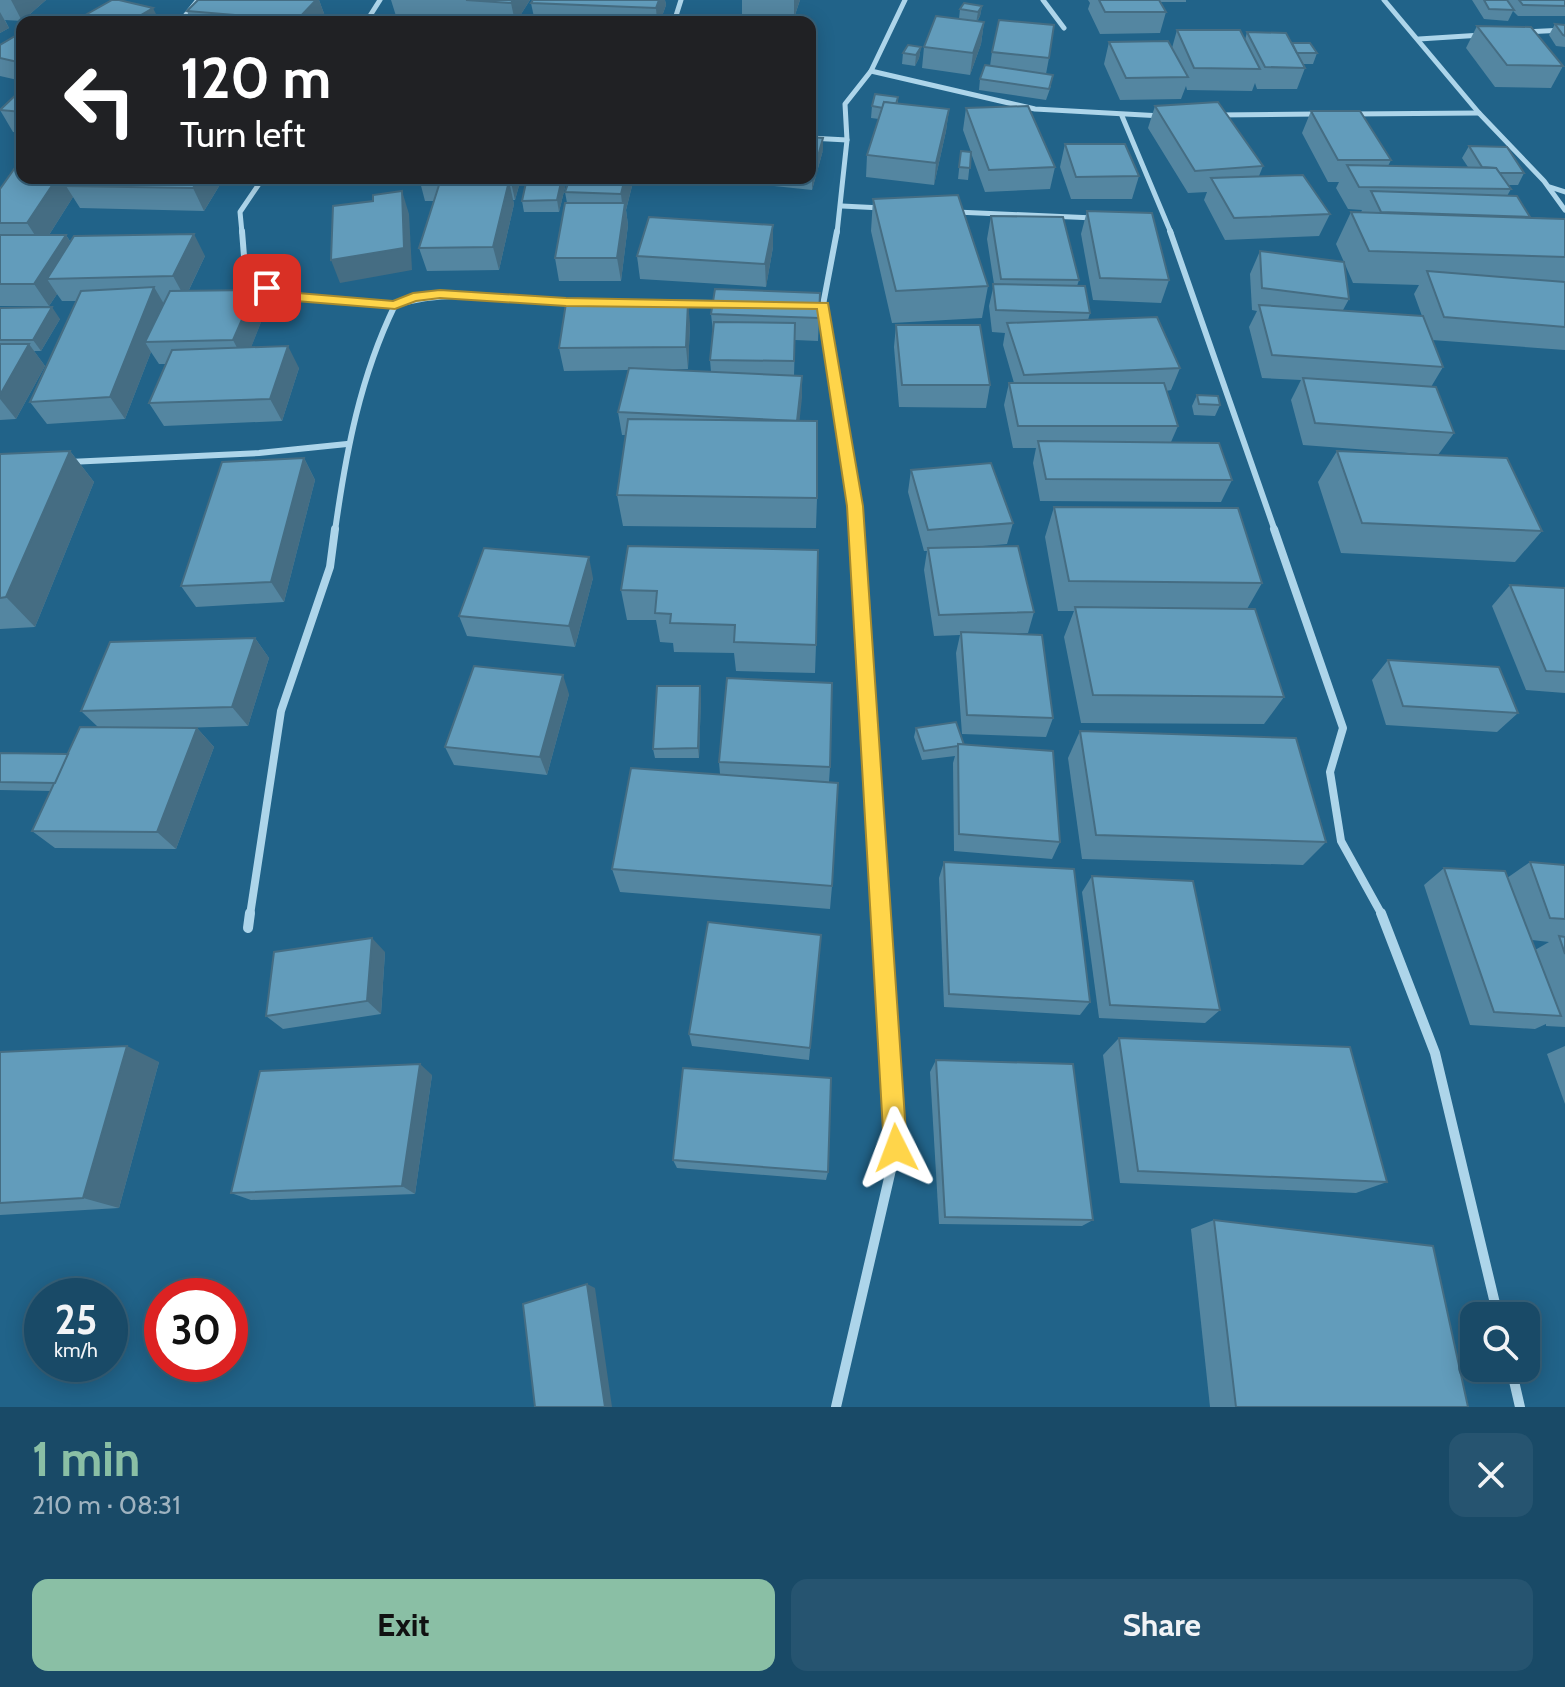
<!DOCTYPE html>
<meta charset="utf-8">
<style>
:root{--surface:#194a67;--page:#265470;--text:#f1f3f6;--muted:#9fb3c0;--line:#37627b;--accent:#8abfa5}
body{margin:0;font-family:Cabin,sans-serif;background:var(--page);color:var(--text);height:100vh;display:flex;flex-direction:column;font-size:30px;white-space:nowrap}
*{box-sizing:border-box;margin:0}
p{font-size:26px;color:var(--muted)}
.icon{flex:none;width:44px;height:44px;fill:none;stroke:currentColor;stroke-width:2;stroke-linecap:round;stroke-linejoin:round}
.map{position:relative;height:1407px;overflow:hidden}
.panel{display:flex;flex-direction:column;background:var(--surface);flex:1}
.panel>*{flex:none}
.hud{position:absolute;left:16px;top:16px;width:800px;height:168px;border-radius:16px;box-shadow:0 4px 20px #0003,0 0 0 2px var(--line);background:#202124;color:#fff;overflow:hidden}
.buttons{position:absolute;left:1460px;top:1302px;display:grid;gap:16px}
.buttons a{display:grid;place-items:center;width:80px;height:80px;border-radius:16px;background:var(--surface);box-shadow:0 4px 20px #0003,0 0 0 2px var(--line);font-size:40px}
.speed{position:absolute;left:24px;top:1278px;display:flex;gap:16px;font-size:40px;font-weight:700;text-align:center}
.speed>*{display:grid;place-content:center;width:104px;height:104px;border-radius:50%;background:var(--surface);box-shadow:0 4px 20px #0003,0 0 0 2px var(--line);line-height:1}
.speed small{font-size:20px;font-weight:400}
.speed .limit{border:12px solid #d22;background:#fff;color:#111}
.pin{position:absolute;display:grid;place-items:center;width:68px;height:68px;color:#fff;margin:-34px;border-radius:16px;box-shadow:0 4px 12px #0006}
.me{position:absolute;width:88px;margin:-44px;rotate:357deg;stroke-linejoin:round;filter:drop-shadow(0 0 6px #0008)}
.turn{display:flex;align-items:center;gap:28px;height:168px;padding:0 32px;font-size:36px}
.turn .icon{width:104px;height:104px;stroke-width:2.5}
.turn b{display:block;font-size:56px;line-height:68px}
.round{display:grid;place-items:center;flex:none;width:84px;height:84px;border-radius:16px;background:var(--page)}
.summary{display:flex;align-items:center;justify-content:space-between;height:136px;padding:0 32px}
h1{font-size:48px;font-weight:700;line-height:60px;color:var(--accent)}
.cta{display:flex;gap:16px;margin-top:auto;padding:16px 32px}
.cta a{flex:1;height:92px;border-radius:16px;background:var(--accent);color:#111;font-size:32px;font-weight:700;line-height:92px;text-align:center}
.cta a+a{background:var(--page);color:var(--text)}
.map>svg:first-child{display:block}
</style>
<div class="map">
<svg width="1565" height="1407" viewBox="0 0 1565 1407">
<rect width="100%" height="100%" fill="#216389"/>
<g fill="none" stroke-linecap="round" stroke-linejoin="round">
<g stroke="#add5ea" stroke-width="5">
<polyline points="1043,0 1064,28"/>
<polyline points="1384,0 1479,113 1544,181 1565,210"/>
<polyline points="180,22 198,0"/>
<polyline points="366,22 380,0"/>
<polyline points="674,22 681,0"/>
<polyline points="1523,32 1565,30"/>
<polyline points="1419,39 1482,35"/>
<polyline points="871,71 1035,109 1162,116"/>
<polyline points="1352,114 1479,113"/>
<polyline points="1216,115 1318,114"/>
<polyline points="1122,116 1171,233"/>
<polyline points="810,138 847,140"/>
<polyline points="1550,187 1565,192"/>
<polyline points="842,206 882,208"/>
<polyline points="956,212 1094,218"/>
<polyline points="242,233 240,212 263,178"/>
<polyline points="837,233 847,140 845,104 871,71 905,0"/>
</g>
<g stroke="#add5ea" stroke-width="6">
<polyline points="242,231 244,256 252,280 283,296 395,305"/>
<polyline points="837,231 823,305 857,531"/>
<polyline points="1170,231 1275,531"/>
<polyline points="69,462 259,453 347,444"/>
<path d="M335 531C346 452 360 377 395 305 453 287 509 300 568 302 619 304 671 302 723 303"/>
</g>
<g stroke="#add5ea" stroke-width="8">
<polyline points="856,529 881,915"/>
<polyline points="1274,529 1343,728 1330,772 1341,841 1382,915"/>
<polyline points="250,915 281,711 330,567 335,529"/>
</g>
<g stroke="#add5ea" stroke-width="10">
<polyline points="1381,913 1435,1053 1498,1316"/>
<polyline points="248,928 250,913"/>
<polyline points="1511,1368 1520,1407"/>
<polyline points="836,1407 896,1148 881,913"/>
</g>
</g>
<g fill="#5486a1" fill-rule="evenodd">
<polygon points="0,0 46,0 22,21 5,20 9,28 0,33"/>
<polygon points="198,0 319,0 326,19 323,22 191,22 187,11"/>
<polygon points="391,0 530,0 516,22 485,22 396,16"/>
<polygon points="533,0 665,0 666,5 660,22 535,22 531,3"/>
<polygon points="742,0 800,0 794,18 742,14"/>
<polygon points="1088,0 1186,0 1186,2 1160,2 1166,12 1160,33 1100,34 1088,9 1090,3"/>
<polygon points="1472,0 1565,0 1565,16 1518,16 1513,11 1508,21 1484,19"/>
<polygon points="982,6 980,16 977,22 984,22 981,44 970,75 922,68 924,47 959,19 960,9"/>
<polygon points="1555,24 1565,25 1565,47 1556,46 1549,35"/>
<polygon points="1477,26 1563,66 1551,88 1495,87 1466,48"/>
<polygon points="1177,30 1245,40 1247,32 1292,43 1317,53 1313,64 1303,64 1305,68 1297,89 1257,89 1255,83 1252,91 1187,90 1186,86 1181,99 1120,100 1104,64 1109,42 1172,48"/>
<polygon points="22,32 22,81 0,76 0,45"/>
<polygon points="921,47 919,58 915,66 902,64 903,53"/>
<polygon points="992,52 1049,58 1046,74 1051,86 1046,100 979,90 980,79 990,66"/>
<polygon points="22,89 22,133 13,132 0,110"/>
<polygon points="898,97 898,104 949,109 946,131 934,185 866,177 867,155 879,119 871,118 872,106"/>
<polygon points="1155,106 1263,166 1259,176 1330,214 1319,236 1225,240 1204,200 1207,192 1188,193 1148,128"/>
<polygon points="966,108 1055,167 1050,189 985,192 971,153 968,180 958,179 961,151 971,152 963,130"/>
<path d="M1311 111 1391 160 1388 166 1468 167 1462 158 1469 146 1524 173 1518 185H1508L1511 189 1507 196 1530 217 1565 219V350L1432 340 1443 367 1431 387 1454 433 1438 455 1542 531 1515 562 1341 553 1318 482 1337 451 1434 455 1303 445 1291 400 1301 380 1262 378 1249 327 1257 311 1252 310 1250 274 1260 251 1344 262 1336 244 1351 212H1361L1362 210 1348 209 1336 188 1339 182H1328L1302 133ZM1344 262 1353 283 1419 285 1414 294 1422 316 1343 310 1349 299Z"/>
<polygon points="1065,144 1139,176 1132,199 1071,199 1060,167"/>
<polygon points="823,150 812,190 774,186 774,178 810,178"/>
<polygon points="22,178 224,178 204,211 80,208 73,197 49,235 66,235 70,241 205,256 189,290 255,290 265,312 251,347 299,368 282,421 164,426 149,403 166,364 159,364 151,352 125,419 47,424 30,402 77,301 62,301 57,294 49,306 0,306 0,189"/>
<polygon points="419,178 519,178 520,182 515,200 513,200 514,204 499,270 427,271 419,248 434,201 425,201"/>
<polygon points="711,178 769,178 768,182"/>
<polygon points="633,182 626,210 628,225 621,281 559,281 555,258 567,203 565,192"/>
<polygon points="566,183 559,212 524,212 522,201"/>
<polygon points="873,199 988,286 982,318 892,323 871,231"/>
<polygon points="1087,211 1169,280 1161,303 1093,300 1081,234"/>
<polygon points="991,216 1079,280 1077,286 1090,313 1088,320 1180,368 1171,390 1166,391 1178,426 1171,442 1232,480 1221,502 1040,501 1033,463 1036,448 1013,448 1004,405 1009,383 1014,383 1003,345 1005,333 992,332 989,306 994,284 987,239"/>
<polygon points="773,225 773,247 766,287 640,279 637,256"/>
<polygon points="820,293 818,341 795,340 794,376 802,376 799,421 817,498 816,528 623,526 617,495 626,435 622,435 618,412 628,370 564,371 559,348 690,324 688,369 653,370 711,372 710,360 713,332 711,314"/>
<polygon points="0,308 60,319 41,351 34,351 45,366 16,419 0,420"/>
<polygon points="896,325 990,385 986,408 899,407 894,347"/>
<polygon points="1197,395 1220,405 1215,416 1194,415 1192,406"/>
<polygon points="70,451 94,482 35,627 0,629 0,454"/>
<polygon points="304,458 315,480 284,602 196,607 181,586"/>
<polygon points="911,470 1013,523 1007,544 971,547 1034,612 1028,633 999,634 1053,718 1046,737 962,734 956,653 960,635 934,636 924,570 927,551 924,551 908,492"/>
<polygon points="1054,507 1262,583 1247,609 1284,697 1264,724 1081,723 1064,637 1074,611 1058,611 1045,537"/>
<polygon points="628,546 816,645 815,673 736,671 734,653 674,652 673,643 660,642 656,620 627,620 621,590"/>
<polygon points="593,578 575,647 467,636 459,616"/>
<polygon points="1510,585 1565,588 1565,693 1526,690 1492,606"/>
<polygon points="255,638 269,658 248,726 178,728 197,728 214,747 176,849 55,848 32,831 51,791 0,790 0,753 68,754 98,727 81,711"/>
<polygon points="1388,660 1518,713 1497,732 1386,725 1372,680"/>
<polygon points="569,694 547,775 454,765 445,747"/>
<polygon points="701,696 699,758 655,758 653,749"/>
<polygon points="916,728 964,745 1060,842 1052,859 954,851 953,763 955,756 922,760 914,737"/>
<polygon points="1080,731 1326,842 1303,865 1082,859 1068,758"/>
<polygon points="719,762 830,767 829,782 832,886 830,909 620,892 612,869 720,774"/>
<polygon points="944,862 1090,1002 1080,1015 944,1007 939,878"/>
<path d="M1530 862 1565 865V1027L1546 1026V1024L1535 1029 1470 1025 1424 885 1444 868 1507 878ZM1532 940 1549 942 1535 950Z"/>
<polygon points="1092,876 1220,1010 1205,1023 1099,1018 1082,892"/>
<polygon points="821,935 809,1060 692,1046 689,1034"/>
<polygon points="385,952 381,1014 283,1029 266,1016"/>
<polygon points="1119,1038 1387,1182 1356,1193 1120,1183 1103,1055"/>
<polygon points="1565,1046 1565,1104 1547,1054"/>
<polygon points="0,1052 159,1062 119,1208 0,1215"/>
<polygon points="936,1060 1093,1220 1082,1226 939,1224 930,1072"/>
<polygon points="432,1075 415,1194 251,1200 231,1193"/>
<polygon points="673,1160 828,1172 826,1180 677,1168"/>
<polygon points="1214,1220 1468,1407 1210,1407 1191,1229"/>
</g>
<g fill="#456d83">
<polygon points="11,0 46,0 22,21"/>
<polygon points="304,0 319,0 326,19 323,22 298,22 297,20"/>
<polygon points="513,0 530,0 516,22 515,22 511,3"/>
<polygon points="659,0 665,0 666,5 660,22 657,22 656,8"/>
<polygon points="794,0 800,0 794,18"/>
<polygon points="982,6 980,16 976,23 978,12"/>
<polygon points="153,8 160,22 129,22"/>
<polygon points="0,12 9,28 0,33"/>
<polygon points="984,22 981,44 970,75 973,53"/>
<polygon points="921,47 919,58 915,66 916,55"/>
<polygon points="949,109 946,131 934,185 936,163"/>
<polygon points="823,138 823,150 812,190 812,178"/>
<polygon points="57,178 84,178 66,186 73,197 42,246 27,223"/>
<polygon points="200,178 224,178 204,211 193,188"/>
<polygon points="510,178 519,178 520,182 515,200"/>
<polygon points="562,178 565,178 566,183 559,212 557,200"/>
<polygon points="625,178 633,178 633,182 626,210 628,225 621,281 617,258 623,213 621,194"/>
<polygon points="509,181 514,204 499,270 493,247"/>
<polygon points="402,191 409,214 412,270 340,283 331,260"/>
<polygon points="773,225 773,247 766,287 765,264"/>
<polygon points="194,234 205,256 185,298 173,276"/>
<polygon points="66,235 80,257 47,279 57,294 49,306 34,284"/>
<polygon points="154,287 167,309 145,342 151,352 125,419 110,397"/>
<polygon points="255,290 265,312 245,363 233,340"/>
<polygon points="688,302 690,324 688,369 686,347"/>
<polygon points="52,307 60,319 41,351 33,340"/>
<polygon points="29,344 45,366 16,419 0,399 0,395"/>
<polygon points="288,346 299,368 282,421 270,399"/>
<polygon points="802,376 802,398 797,443 797,421"/>
<polygon points="70,451 94,482 35,627 6,597"/>
<polygon points="304,458 315,480 284,602 271,582"/>
<polygon points="589,557 593,578 575,647 569,626"/>
<polygon points="255,638 269,658 248,726 232,707"/>
<polygon points="563,675 569,694 547,775 540,757"/>
<polygon points="700,686 701,696 699,758 698,748"/>
<polygon points="197,728 214,747 176,849 157,832"/>
<polygon points="372,938 385,952 381,1014 367,1001"/>
<polygon points="127,1046 159,1062 119,1208 83,1198"/>
<polygon points="420,1064 432,1075 415,1194 402,1186"/>
<polygon points="587,1284 595,1288 612,1407 605,1407"/>
</g>
<g fill="#629cbb" stroke="#456d83" stroke-width="2">
<polygon points="112,0 119,0 153,8 129,22 73,22"/>
<polygon points="198,0 316,0 297,20 187,11"/>
<polygon points="466,0 513,0 511,3"/>
<polygon points="533,0 659,0 656,8 531,3"/>
<polygon points="1099,0 1159,0 1166,12 1105,12"/>
<polygon points="1484,0 1507,0 1514,10 1489,9"/>
<polygon points="1519,0 1565,0 1565,6 1523,5"/>
<polygon points="964,3 982,6 978,12 960,9"/>
<polygon points="559,16 634,19 633,22 557,22"/>
<polygon points="936,16 984,22 973,53 924,47"/>
<polygon points="999,20 1054,25 1049,58 992,52"/>
<polygon points="1555,24 1565,25 1565,36 1563,35"/>
<polygon points="1477,26 1531,27 1563,66 1507,65"/>
<polygon points="1177,30 1240,30 1260,69 1194,68"/>
<polygon points="22,32 22,63 0,58 0,45"/>
<polygon points="1247,32 1286,33 1305,68 1265,67"/>
<polygon points="1168,41 1188,77 1126,78 1109,42"/>
<polygon points="1292,43 1310,43 1317,53 1297,53"/>
<polygon points="908,45 921,47 916,55 903,53"/>
<polygon points="985,65 1053,75 1049,89 980,79"/>
<polygon points="22,89 22,112 0,110"/>
<polygon points="875,94 898,97 896,104 884,102 883,108 872,106"/>
<polygon points="884,102 949,109 936,163 867,155"/>
<polygon points="1218,102 1263,166 1195,171 1155,106"/>
<polygon points="1028,106 1055,167 989,170 966,108"/>
<polygon points="1311,111 1360,111 1391,160 1338,160"/>
<polygon points="810,137 823,138 812,178 808,178 810,178"/>
<polygon points="1065,144 1125,144 1139,176 1076,177"/>
<polygon points="1469,146 1507,147 1524,173 1499,173 1496,168 1482,167"/>
<polygon points="961,151 971,152 970,168 959,167"/>
<polygon points="22,158 22,178 57,178 27,223 0,223 0,189"/>
<polygon points="1347,165 1496,168 1511,189 1359,187"/>
<polygon points="1303,175 1330,214 1234,218 1211,178"/>
<polygon points="72,178 200,178 193,188 66,186"/>
<polygon points="419,178 510,178 418,179"/>
<polygon points="527,178 562,178 557,200 522,201"/>
<polygon points="570,178 625,178 621,194 565,192"/>
<polygon points="509,181 493,247 419,248 440,182"/>
<polygon points="402,191 404,248 331,260 333,206 373,201 373,195"/>
<polygon points="1371,191 1517,196 1530,217 1381,212"/>
<polygon points="958,195 988,286 896,291 873,199"/>
<polygon points="565,203 625,203 617,258 555,258"/>
<polygon points="1087,211 1152,213 1169,280 1100,278"/>
<polygon points="1351,212 1565,219 1565,257 1369,251"/>
<polygon points="991,216 1063,217 1079,280 1001,279"/>
<polygon points="649,217 773,225 765,264 637,256"/>
<polygon points="194,234 173,276 47,279 74,236"/>
<polygon points="0,235 66,235 34,284 0,284"/>
<polygon points="1260,251 1344,262 1349,299 1262,288"/>
<polygon points="1427,271 1565,282 1565,327 1444,317"/>
<polygon points="993,284 1085,286 1090,313 996,310"/>
<polygon points="154,287 110,397 30,402 81,291"/>
<polygon points="715,289 820,293 819,318 711,314"/>
<polygon points="255,290 233,340 145,342 170,291"/>
<polygon points="688,302 686,347 559,348 566,303"/>
<polygon points="1259,305 1423,316 1443,367 1272,355"/>
<polygon points="52,307 33,340 0,340 0,308"/>
<polygon points="1157,317 1180,368 1024,375 1007,323"/>
<polygon points="714,322 795,323 794,361 710,360"/>
<polygon points="896,325 980,325 990,385 902,385"/>
<polygon points="0,344 29,344 0,395"/>
<polygon points="288,346 270,399 149,403 172,350"/>
<polygon points="629,368 802,376 797,421 618,412"/>
<polygon points="1303,378 1436,387 1454,433 1315,423"/>
<polygon points="1009,383 1164,383 1178,426 1018,426"/>
<polygon points="1197,395 1218,396 1220,405 1199,404"/>
<polygon points="628,419 817,421 817,498 617,495"/>
<polygon points="1038,441 1219,443 1232,480 1046,479"/>
<polygon points="70,451 6,597 0,598 0,454"/>
<polygon points="1337,451 1507,458 1542,531 1362,523"/>
<polygon points="304,458 271,582 181,586 222,462"/>
<polygon points="991,463 1013,523 928,530 911,470"/>
<polygon points="1054,507 1238,508 1262,583 1069,581"/>
<polygon points="628,546 818,550 816,645 734,642 735,625 670,623 671,614 655,613 657,591 621,590"/>
<polygon points="1018,546 1034,612 939,615 928,548"/>
<polygon points="484,548 589,557 569,626 459,616"/>
<polygon points="1510,585 1565,588 1565,672 1546,671"/>
<polygon points="1075,607 1255,609 1284,697 1093,695"/>
<polygon points="961,632 1042,635 1053,718 967,715"/>
<polygon points="255,638 232,707 81,711 110,642"/>
<polygon points="1388,660 1499,667 1518,713 1403,706"/>
<polygon points="474,666 563,675 540,757 445,747"/>
<polygon points="727,678 832,683 830,767 719,762"/>
<polygon points="657,686 700,686 698,748 653,749"/>
<polygon points="956,722 964,745 958,744 958,746 924,751 916,728"/>
<polygon points="80,727 197,728 157,832 32,831"/>
<polygon points="1080,731 1296,738 1326,842 1096,835"/>
<polygon points="958,744 1053,751 1060,842 959,834"/>
<polygon points="0,753 68,754 55,783 0,782"/>
<polygon points="631,768 838,783 832,886 612,869"/>
<polygon points="944,862 1074,869 1090,1002 949,994"/>
<polygon points="1530,862 1565,865 1565,919 1550,918"/>
<polygon points="1444,868 1505,871 1561,1016 1494,1012"/>
<polygon points="1092,876 1193,881 1220,1010 1110,1005"/>
<polygon points="708,922 821,935 810,1048 689,1034"/>
<polygon points="1559,936 1565,937 1565,954"/>
<polygon points="372,938 367,1001 266,1016 274,952"/>
<polygon points="1119,1038 1350,1047 1387,1182 1138,1171"/>
<polygon points="127,1046 83,1198 0,1203 0,1052"/>
<polygon points="936,1060 1073,1064 1093,1220 945,1217"/>
<polygon points="420,1064 402,1186 231,1193 260,1071"/>
<polygon points="683,1068 831,1078 828,1172 673,1160"/>
<polygon points="1214,1220 1433,1246 1468,1407 1236,1407"/>
<polygon points="587,1284 605,1407 535,1407 523,1304"/>
</g>
<polygon fill="#ffd54a" stroke="#a68a30" stroke-width="2" points="267,284 286,292 393,301 413,293 440,290 566,298 828,303 863,506 907,1148 904,1156 896,1159 887,1156 884,1148 847,506 817,309 566,306 440,298 416,301 395,309 283,300 263,291 261,288"/>
</svg>
<div class="buttons">
<a><svg class="icon" aria-label="search" viewBox="0 0 24 24"><circle cx="10" cy="10" r="6"/><path d="M15 15l6 6"/></svg></a>
</div>
<div class="speed"><div>25<small>km/h</small></div><div class="limit">30</div></div>
<div class="pin" style="left:267px;top:288px;background:#d93025"><svg class="icon" aria-label="arrive" viewBox="0 0 24 24"><path d="M6 21V4h12l-3 4 3 4H6"/></svg></div>
<svg class="me" style="left:896px;top:1148px" viewBox="-20 -20 40 40"><path d="M0-17L14 15 0 8-14 15z" fill="#ffd54a" stroke="#fff" stroke-width="4"/></svg>
<div class="hud">
<div class="turn"><svg class="icon" aria-label="left" viewBox="0 0 24 24"><path d="M17 20v-9H6M10 6l-5 5 5 5"/></svg><div><b>120 m</b>Turn left</div></div>
</div>
</div>
<section class="panel">
<div class="summary"><div><h1>1 min</h1><p>210 m · 08:31</p></div><a class="round"><svg class="icon" aria-label="close" viewBox="0 0 24 24"><path d="M6 6l12 12M18 6L6 18"/></svg></a></div>
<div class="cta"><a>Exit</a><a>Share</a></div>
</section>
